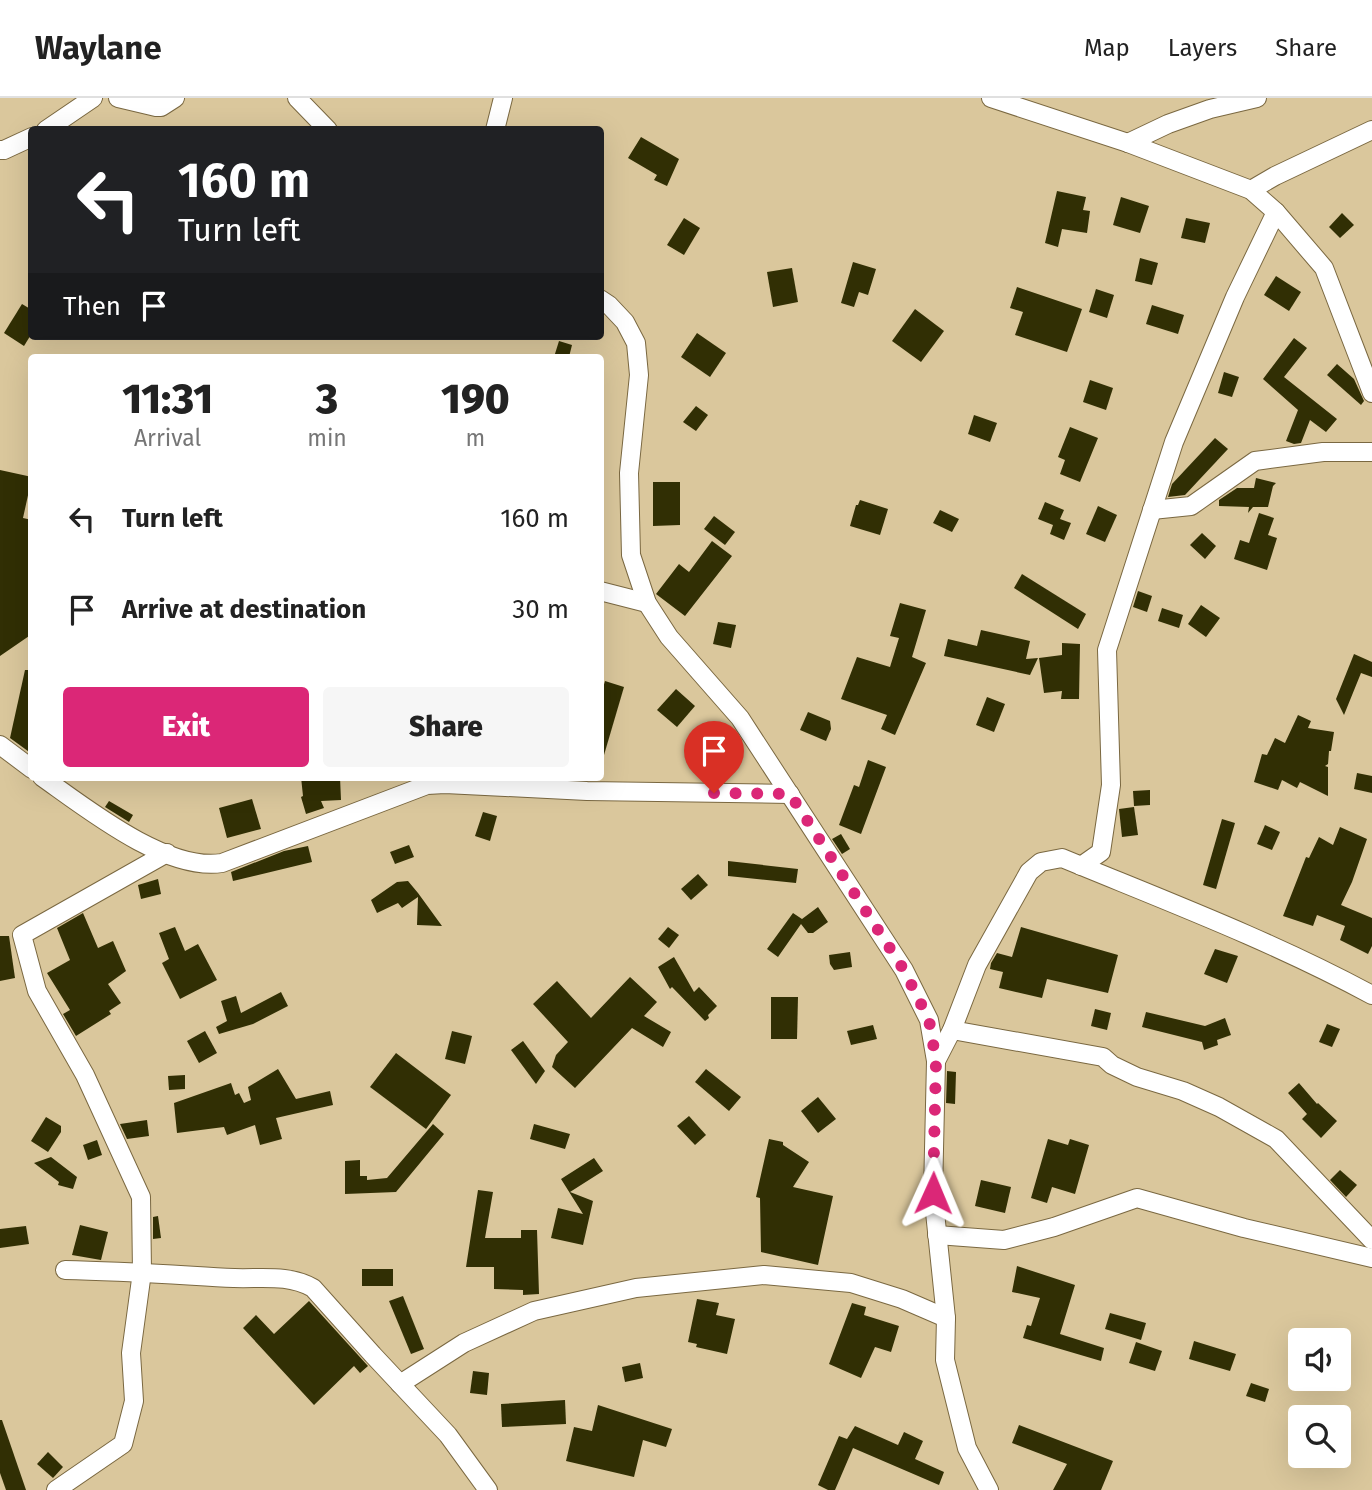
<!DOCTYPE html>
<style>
:root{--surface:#fff;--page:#f6f6f6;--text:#222;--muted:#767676;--line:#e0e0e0;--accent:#db2777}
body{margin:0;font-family:"Fira Sans",sans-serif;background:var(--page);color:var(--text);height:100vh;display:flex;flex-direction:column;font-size:26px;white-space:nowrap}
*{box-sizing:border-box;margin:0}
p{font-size:23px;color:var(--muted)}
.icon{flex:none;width:38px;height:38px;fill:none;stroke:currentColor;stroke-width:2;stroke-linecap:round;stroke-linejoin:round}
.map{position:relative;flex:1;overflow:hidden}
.panel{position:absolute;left:28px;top:256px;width:576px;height:427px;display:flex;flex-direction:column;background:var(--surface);border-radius:7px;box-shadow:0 7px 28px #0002}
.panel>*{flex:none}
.top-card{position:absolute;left:28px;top:28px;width:576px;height:214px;border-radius:7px;box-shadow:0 7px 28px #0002;background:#202124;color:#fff;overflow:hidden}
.controls{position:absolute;left:1288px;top:1230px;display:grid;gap:14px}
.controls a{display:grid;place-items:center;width:63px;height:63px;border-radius:7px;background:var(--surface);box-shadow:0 7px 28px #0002;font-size:35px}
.pin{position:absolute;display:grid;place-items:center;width:60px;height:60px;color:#fff;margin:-72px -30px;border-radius:50% 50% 50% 0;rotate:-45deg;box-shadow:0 0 7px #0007}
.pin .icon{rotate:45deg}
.me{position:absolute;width:77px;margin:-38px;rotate:1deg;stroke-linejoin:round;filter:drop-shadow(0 0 5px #0008)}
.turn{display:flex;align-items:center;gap:24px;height:147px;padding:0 35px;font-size:32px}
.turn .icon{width:91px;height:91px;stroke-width:2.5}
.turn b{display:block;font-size:49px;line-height:60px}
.then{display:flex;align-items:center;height:66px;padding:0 35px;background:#0003;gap:14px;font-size:26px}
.eta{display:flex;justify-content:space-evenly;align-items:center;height:119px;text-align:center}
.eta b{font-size:42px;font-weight:800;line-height:49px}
.cta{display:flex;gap:14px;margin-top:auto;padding:14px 35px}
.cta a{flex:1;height:80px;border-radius:7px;background:var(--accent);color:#fff;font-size:28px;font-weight:800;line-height:80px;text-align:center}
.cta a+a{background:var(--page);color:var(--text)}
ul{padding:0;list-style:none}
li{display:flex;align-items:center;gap:21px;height:91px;padding:0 35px}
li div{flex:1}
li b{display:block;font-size:26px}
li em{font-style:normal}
header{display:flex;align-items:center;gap:42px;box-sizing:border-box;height:98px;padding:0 35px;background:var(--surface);border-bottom:2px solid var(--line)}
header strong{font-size:33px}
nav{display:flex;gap:38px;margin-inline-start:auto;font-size:24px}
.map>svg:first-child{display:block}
</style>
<header>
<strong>Waylane</strong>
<nav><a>Map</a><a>Layers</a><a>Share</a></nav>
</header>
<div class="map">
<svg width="1372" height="1392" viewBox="0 0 1372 1392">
<rect width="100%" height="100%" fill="#dac79c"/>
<g fill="#312f04">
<polygon points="641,39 679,61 667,88 654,82 657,77 628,60"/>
<polygon points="1057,93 1086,99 1083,112 1090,113 1087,135 1062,131 1058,149 1045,145"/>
<polygon points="1121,99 1149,108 1140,135 1113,127"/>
<polygon points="1342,115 1354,127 1340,140 1329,129"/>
<polygon points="684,120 700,130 684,157 667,147"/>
<polygon points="1186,120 1210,125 1205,145 1181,140"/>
<polygon points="1140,160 1158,165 1152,187 1135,183"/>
<polygon points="853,164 876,171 868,197 859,194 854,209 841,205"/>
<polygon points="792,170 798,204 773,209 767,174"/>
<polygon points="1276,178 1301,194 1289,213 1264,197"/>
<polygon points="1017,189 1082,211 1067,254 1015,237 1023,214 1010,210"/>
<polygon points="1096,191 1114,197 1107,220 1089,214"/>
<polygon points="22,206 32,212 32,235 24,248 4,235"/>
<polygon points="1152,207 1184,217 1178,236 1146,226"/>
<polygon points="915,211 944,233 921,264 892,243"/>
<polygon points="697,235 726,255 710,279 681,259"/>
<polygon points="1294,240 1307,250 1284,279 1337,321 1326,334 1310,322 1301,345 1294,346 1286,343 1298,312 1263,281"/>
<polygon points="559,243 572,247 569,259 554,259"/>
<polygon points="1337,266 1354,281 1364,303 1361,307 1327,277"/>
<polygon points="1224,274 1239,279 1232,299 1218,295"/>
<polygon points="1090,282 1113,290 1106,312 1083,304"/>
<polygon points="696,308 708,317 696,333 683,324"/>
<polygon points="974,317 997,325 990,344 968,336"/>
<polygon points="1070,329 1098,340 1080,384 1060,376 1065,362 1058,359"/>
<polygon points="1215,340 1228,351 1185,397 1168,399 1172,386"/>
<polygon points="0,372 32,379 23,420 32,422 32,536 0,558"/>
<polygon points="1256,380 1276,385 1273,388 1268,409 1253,409 1248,415 1249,409 1219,408 1219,402 1237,390 1254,390"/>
<polygon points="653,384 680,384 680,427 653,428"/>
<polygon points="860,402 888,411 880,437 850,428 856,407 858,407"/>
<polygon points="1045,404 1064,412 1060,421 1071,425 1064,442 1050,436 1053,427 1038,421"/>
<polygon points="1098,408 1117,417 1105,444 1086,436"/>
<polygon points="940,412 959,421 952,434 933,425"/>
<polygon points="1259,415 1274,420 1268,437 1277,440 1267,472 1234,461 1240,442 1249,445"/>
<polygon points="714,418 735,434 725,447 704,431"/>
<polygon points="1202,435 1216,448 1205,461 1190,447"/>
<polygon points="712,443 732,458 685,518 656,496 679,466 689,474"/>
<polygon points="1022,476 1086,516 1078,531 1014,490"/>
<polygon points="1138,493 1152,498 1147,514 1133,509"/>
<polygon points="900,505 926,512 912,559 926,565 895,637 881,631 887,617 841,601 857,559 890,569 899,540 890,538"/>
<polygon points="1201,507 1220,520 1206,539 1188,526"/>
<polygon points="1162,510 1183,517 1179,530 1158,523"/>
<polygon points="718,524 736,527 731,550 713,546"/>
<polygon points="981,532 1030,543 1026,561 1038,560 1030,577 944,558 948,541 977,548"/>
<polygon points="1062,545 1080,546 1079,601 1061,601 1062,593 1044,595 1039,560 1062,557"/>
<polygon points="1354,556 1372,564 1372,579 1361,575 1344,617 1336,601"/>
<polygon points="25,572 32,572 32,656 10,640"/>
<polygon points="605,583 624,589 604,657 600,657 600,600"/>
<polygon points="676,591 695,608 677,629 657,612"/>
<polygon points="987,599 1005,606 994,634 976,627"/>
<polygon points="808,614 830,623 831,631 826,643 800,632"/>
<polygon points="1298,617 1311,623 1308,630 1334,634 1331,653 1329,653 1328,666 1325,668 1328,669 1328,698 1300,684 1297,690 1282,682 1278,692 1254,684 1262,656 1267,657 1275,640 1285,645"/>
<polygon points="868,662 886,669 861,736 839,727 854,687 859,689"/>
<polygon points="1357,675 1372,678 1372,695 1354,691"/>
<polygon points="301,679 340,679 341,702 321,703 324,710 306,716 301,699 303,698"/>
<polygon points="1150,692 1150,707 1134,708 1133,693"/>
<polygon points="252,701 261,731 227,740 219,710"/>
<polygon points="109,703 133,717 129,724 105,709"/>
<polygon points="1134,709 1138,737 1122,739 1119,711"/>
<polygon points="483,714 497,718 490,743 475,738"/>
<polygon points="1222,721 1235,725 1216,791 1203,787"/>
<polygon points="1265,727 1280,734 1272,752 1257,746"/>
<polygon points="1340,729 1367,741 1352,784 1341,807 1372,820 1372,848 1368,856 1340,842 1345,828 1317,817 1313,828 1283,818 1306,759 1309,760 1319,739 1333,747"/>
<polygon points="841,736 850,751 842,756 832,741"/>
<polygon points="409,747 414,759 395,766 390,754"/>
<polygon points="308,748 312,764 233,783 231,774 284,753"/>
<polygon points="728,763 798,771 796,785 728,778"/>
<polygon points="698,776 708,787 691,802 681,791"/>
<polygon points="158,781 161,796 141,801 138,787"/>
<polygon points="408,783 418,795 442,828 417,827 418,799 402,810 398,805 377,815 371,802 397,784"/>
<polygon points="818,809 828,824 813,835 808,835 801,826 778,859 767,851 793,815 802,821"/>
<polygon points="83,815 98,850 113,843 126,873 108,886 121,905 109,913 111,916 76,938 63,916 70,912 47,875 70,862 57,830"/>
<polygon points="175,829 185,853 198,846 217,882 180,901 162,865 169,861 159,835"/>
<polygon points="668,829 679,837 669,850 658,841"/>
<polygon points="1021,829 1118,857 1108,895 1047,881 1042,900 999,890 1003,874 990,871 991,865 997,855 1012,859"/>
<polygon points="0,838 9,838 15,880 0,883"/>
<polygon points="1215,851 1238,858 1227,885 1204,876"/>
<polygon points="850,854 852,869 834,872 830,866 829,857"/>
<polygon points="674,859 694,894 699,889 717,908 708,917 709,920 705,923 672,889 670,891 658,869"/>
<polygon points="630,879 657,904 644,918 671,934 663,949 632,930 575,990 552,969 556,957 568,944 533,906 557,883 591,920"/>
<polygon points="281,894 288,908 253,926 219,936 216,929 227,923 221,903 236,898 241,915"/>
<polygon points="771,899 798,899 797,941 771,941"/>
<polygon points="1095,911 1111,915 1107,932 1091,928"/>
<polygon points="1146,914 1205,928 1225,920 1231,937 1217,942 1218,947 1204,952 1202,944 1142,929"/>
<polygon points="1327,926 1340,931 1332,949 1319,944"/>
<polygon points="873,927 877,941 851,947 847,933"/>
<polygon points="205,933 217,955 199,965 187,943"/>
<polygon points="452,933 472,938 465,966 445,961"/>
<polygon points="523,943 545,973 536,986 511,952"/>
<polygon points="396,955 451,997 426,1031 370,989"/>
<polygon points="278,971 296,1001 330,993 333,1007 276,1020 282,1041 260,1047 255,1027 227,1037 224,1029 177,1035 174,1005 231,985 235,997 239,995 244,1005 251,1002 248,989"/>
<polygon points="706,971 741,999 729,1013 695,984"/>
<polygon points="947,973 956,974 955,1006 946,1005"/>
<polygon points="185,977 185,991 169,992 168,978"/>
<polygon points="1299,985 1317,1006 1318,1005 1337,1023 1321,1040 1302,1021 1307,1016 1288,995"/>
<polygon points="818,999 836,1021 818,1035 801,1013"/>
<polygon points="689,1018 706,1037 695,1047 677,1028"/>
<polygon points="46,1019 61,1028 61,1034 48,1054 31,1043"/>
<polygon points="147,1022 149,1038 127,1041 120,1026"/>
<polygon points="433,1026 444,1036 396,1094 345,1096 345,1063 360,1062 360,1078 367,1078 367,1082 387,1080"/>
<polygon points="534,1026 570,1036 565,1051 530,1041"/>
<polygon points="769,1041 783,1044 783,1047 809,1064 793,1089 833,1098 818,1167 761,1154 760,1100 756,1099"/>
<polygon points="1048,1041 1068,1047 1070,1041 1089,1047 1075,1096 1052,1089 1047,1105 1031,1100"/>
<polygon points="97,1042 102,1057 88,1062 83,1047"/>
<polygon points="51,1059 77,1079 73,1091 58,1087 59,1084 34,1065"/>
<polygon points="594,1060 603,1073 570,1094 593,1103 583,1147 551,1140 558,1110 583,1116 561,1081"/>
<polygon points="1340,1072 1357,1087 1346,1099 1330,1082"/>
<polygon points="981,1082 1011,1089 1005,1115 975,1108"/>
<polygon points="478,1092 493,1094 485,1140 521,1140 521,1132 537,1132 539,1196 523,1197 523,1192 494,1191 494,1169 466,1169"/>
<polygon points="158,1118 161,1140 153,1141 153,1119"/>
<polygon points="80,1127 108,1134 101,1162 72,1157"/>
<polygon points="26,1128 29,1146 0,1150 0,1131"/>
<polygon points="1017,1168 1075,1187 1060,1236 1104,1250 1101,1263 1023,1240 1027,1227 1031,1228 1040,1200 1012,1194"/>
<rect x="362" y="1171" width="31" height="17"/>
<polygon points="403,1198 424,1251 411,1256 389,1203"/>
<polygon points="697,1201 719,1205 716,1217 735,1221 727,1256 696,1249 697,1246 688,1244"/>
<polygon points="309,1203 368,1268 360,1275 354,1268 314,1307 243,1230 256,1217 274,1236"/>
<polygon points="852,1205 866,1209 864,1217 899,1228 891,1254 875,1249 861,1280 829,1266"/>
<polygon points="1110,1215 1146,1225 1141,1242 1105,1231"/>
<polygon points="1194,1243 1236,1256 1230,1273 1189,1261"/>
<polygon points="1136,1244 1162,1253 1155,1273 1129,1265"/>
<polygon points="640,1265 643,1280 625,1284 622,1269"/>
<polygon points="473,1273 489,1275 487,1297 470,1295"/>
<polygon points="1251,1285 1269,1291 1265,1304 1246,1298"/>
<polygon points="565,1302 566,1326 502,1329 501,1306"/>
<polygon points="598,1307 672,1331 666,1349 643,1342 634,1379 566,1363 574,1329 592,1333"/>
<polygon points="0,1322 2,1322 26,1392 6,1392 0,1375"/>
<polygon points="1019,1327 1113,1363 1101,1392 1053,1392 1067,1366 1012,1345"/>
<polygon points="855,1328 898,1347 904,1334 923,1343 915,1361 944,1374 939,1387 853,1350 835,1392 828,1392 818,1387 839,1338 847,1341"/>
<polygon points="48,1354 63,1369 53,1380 37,1366"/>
</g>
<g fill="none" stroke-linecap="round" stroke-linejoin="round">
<defs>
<g id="street">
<polyline points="118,0 156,9 161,9 175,0"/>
<polyline points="297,0 328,32"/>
<polyline points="991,0 1128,45 1251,92 1276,114 1324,170 1372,295"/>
<polyline points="46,32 93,0"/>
<polyline points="495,32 503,0"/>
<polyline points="1128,45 1168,26 1210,11 1257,0"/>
<polyline points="0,52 4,52 32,39"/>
<polyline points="1251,92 1275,78 1372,32"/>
<polyline points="600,201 609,207 625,224 636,245 639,277 629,375 631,457 647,505 669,539 740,620 904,872 929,922 936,963 933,1095 946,1220 945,1262 967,1350 989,1392"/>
<polyline points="1152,412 1191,408 1255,363 1323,354 1372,354"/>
<polyline points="600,493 647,505"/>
<polyline points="0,647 32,671"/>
<path d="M42 679C86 710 166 774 222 765L427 687 445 686 587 693 790 696"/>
<polyline points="1081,768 1101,754 1111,687 1107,552 1174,344 1235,199 1276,114"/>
<polyline points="952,932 1103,959 1112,967 1137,979 1183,993 1219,1009 1276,1041 1372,1142"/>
<path d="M936 963 952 932 977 867 1029 774 1041 764 1062 760C1166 803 1272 843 1372 897"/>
<polyline points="937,1137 1004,1142 1054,1129 1137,1100 1244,1130 1372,1160"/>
<path d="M65 1172C122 1173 178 1177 234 1180 262 1181 288 1176 313 1190L373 1257 448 1337 488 1392"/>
<polyline points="400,1286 464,1245 534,1213 636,1190 764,1177 851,1185 902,1201 946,1220"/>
<polyline points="56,1392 123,1346 134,1303 131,1255 142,1174 141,1099 85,977 37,893 22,837 167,755"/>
</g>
</defs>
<use href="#street" stroke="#7a6841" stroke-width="20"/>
<use href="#street" stroke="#fff" stroke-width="18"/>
</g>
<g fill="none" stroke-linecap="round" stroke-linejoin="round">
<polyline stroke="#db2777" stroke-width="12" stroke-dasharray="0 21.6" points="714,695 790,696 904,872 929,922 936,963 933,1095"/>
</g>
</svg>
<div class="controls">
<a><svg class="icon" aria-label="sound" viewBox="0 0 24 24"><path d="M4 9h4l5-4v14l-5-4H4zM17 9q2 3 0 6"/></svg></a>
<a><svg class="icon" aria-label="search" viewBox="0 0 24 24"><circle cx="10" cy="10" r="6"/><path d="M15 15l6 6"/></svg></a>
</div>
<div class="pin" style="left:714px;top:695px;background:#d93025"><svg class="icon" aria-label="arrive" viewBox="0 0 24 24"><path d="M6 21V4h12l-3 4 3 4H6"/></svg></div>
<svg class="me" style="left:933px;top:1095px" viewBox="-20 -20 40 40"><path d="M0-17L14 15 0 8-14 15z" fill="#db2777" stroke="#fff" stroke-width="4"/></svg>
<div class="top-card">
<div class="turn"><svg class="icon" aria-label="left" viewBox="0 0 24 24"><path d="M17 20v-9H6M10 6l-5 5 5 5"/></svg><div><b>160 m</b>Turn left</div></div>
<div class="then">Then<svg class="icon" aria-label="arrive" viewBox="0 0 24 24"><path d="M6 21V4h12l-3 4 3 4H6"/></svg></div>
</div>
<section class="panel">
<div class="eta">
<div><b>11:31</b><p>Arrival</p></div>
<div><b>3</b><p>min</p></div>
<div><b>190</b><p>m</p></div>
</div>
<ul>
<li><svg class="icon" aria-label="left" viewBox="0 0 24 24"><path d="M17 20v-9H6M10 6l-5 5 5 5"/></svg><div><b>Turn left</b></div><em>160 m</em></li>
<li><svg class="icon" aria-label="arrive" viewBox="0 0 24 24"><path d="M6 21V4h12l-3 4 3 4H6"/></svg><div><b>Arrive at destination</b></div><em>30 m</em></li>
</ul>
<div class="cta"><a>Exit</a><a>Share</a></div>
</section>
</div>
